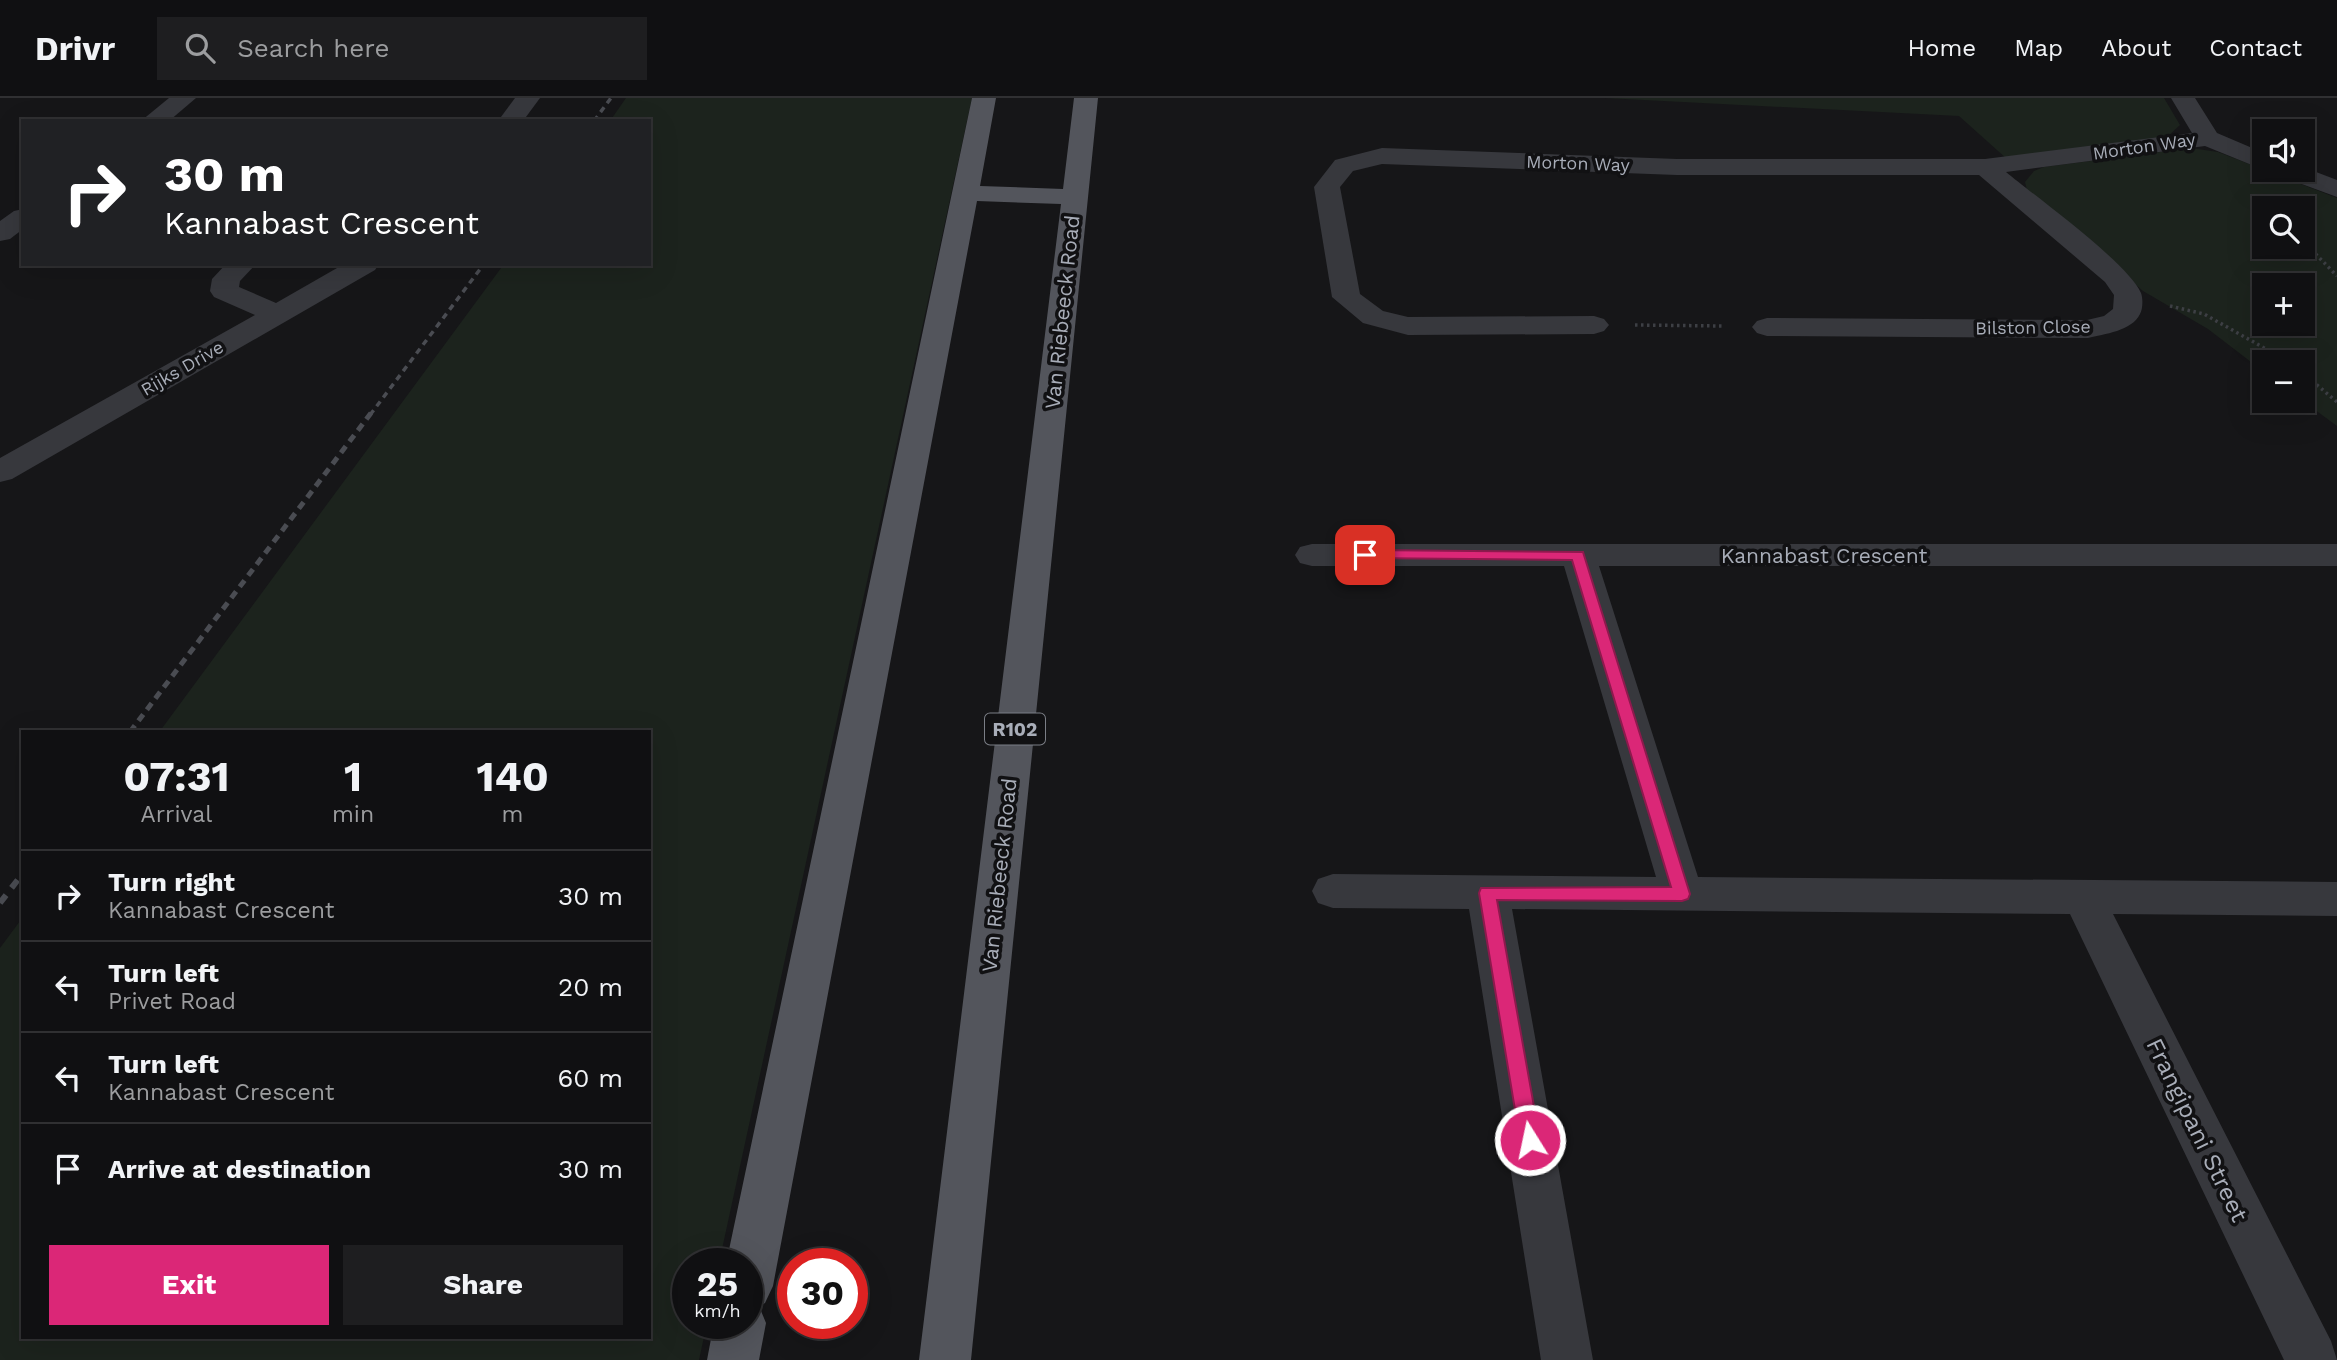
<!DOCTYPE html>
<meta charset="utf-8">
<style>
:root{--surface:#101012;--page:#1e1e20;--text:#f1f3f6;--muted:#9c9d9f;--line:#303032;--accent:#db2777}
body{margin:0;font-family:"Work Sans",sans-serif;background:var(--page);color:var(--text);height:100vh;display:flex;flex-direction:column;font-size:26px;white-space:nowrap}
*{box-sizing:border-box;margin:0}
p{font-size:23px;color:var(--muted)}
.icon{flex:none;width:38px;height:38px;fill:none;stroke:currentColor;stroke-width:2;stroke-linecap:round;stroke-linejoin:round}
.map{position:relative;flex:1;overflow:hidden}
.details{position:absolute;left:21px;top:632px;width:630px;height:609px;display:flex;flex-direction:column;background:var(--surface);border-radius:0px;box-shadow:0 7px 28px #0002,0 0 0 2px var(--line)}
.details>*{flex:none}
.top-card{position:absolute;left:21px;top:21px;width:630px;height:147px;border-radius:0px;box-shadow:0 7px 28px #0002,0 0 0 2px var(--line);background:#202124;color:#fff;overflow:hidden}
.buttons{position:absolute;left:2252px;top:21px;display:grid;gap:14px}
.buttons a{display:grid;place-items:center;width:63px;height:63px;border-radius:0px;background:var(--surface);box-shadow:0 7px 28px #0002,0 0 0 2px var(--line);font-size:35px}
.speed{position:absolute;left:672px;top:1150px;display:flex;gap:14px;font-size:35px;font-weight:700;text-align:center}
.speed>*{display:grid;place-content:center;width:91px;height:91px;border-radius:50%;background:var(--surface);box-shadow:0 7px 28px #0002,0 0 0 2px var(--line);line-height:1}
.speed small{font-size:18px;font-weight:400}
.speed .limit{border:10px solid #d22;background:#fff;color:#111}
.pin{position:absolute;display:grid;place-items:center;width:60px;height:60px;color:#fff;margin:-30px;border-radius:14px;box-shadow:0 4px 10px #0006}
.me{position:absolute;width:77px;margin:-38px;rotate:350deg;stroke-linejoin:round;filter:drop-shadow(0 0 5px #0008)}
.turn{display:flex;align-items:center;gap:24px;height:147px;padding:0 28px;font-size:32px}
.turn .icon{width:91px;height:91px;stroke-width:2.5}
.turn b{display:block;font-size:49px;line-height:60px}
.eta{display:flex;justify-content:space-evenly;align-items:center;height:119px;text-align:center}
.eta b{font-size:42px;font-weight:700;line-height:49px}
.primary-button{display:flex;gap:14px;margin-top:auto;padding:14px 28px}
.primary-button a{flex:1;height:80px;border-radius:0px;background:var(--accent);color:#fff;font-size:28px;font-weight:700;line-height:80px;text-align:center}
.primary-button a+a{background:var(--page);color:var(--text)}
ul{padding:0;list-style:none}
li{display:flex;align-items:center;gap:21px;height:91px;padding:0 28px;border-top:2px solid var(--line)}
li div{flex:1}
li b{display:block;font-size:26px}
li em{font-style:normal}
header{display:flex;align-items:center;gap:42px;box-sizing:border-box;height:98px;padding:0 35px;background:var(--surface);border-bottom:2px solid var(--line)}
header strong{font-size:33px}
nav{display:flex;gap:38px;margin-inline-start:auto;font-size:24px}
.search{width:490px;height:63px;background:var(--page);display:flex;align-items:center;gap:18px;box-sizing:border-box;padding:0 24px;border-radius:0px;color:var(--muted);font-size:26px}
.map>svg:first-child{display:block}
</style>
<header>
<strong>Drivr</strong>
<div class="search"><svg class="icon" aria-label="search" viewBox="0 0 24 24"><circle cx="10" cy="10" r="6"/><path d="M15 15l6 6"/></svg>Search here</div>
<nav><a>Home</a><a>Map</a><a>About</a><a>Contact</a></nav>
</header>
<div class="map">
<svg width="2337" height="1262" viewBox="0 0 2337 1262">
<rect width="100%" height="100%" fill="#161618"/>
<g fill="#1c231d" fill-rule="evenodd">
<polygon points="626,0 972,0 719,1165 688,1166 688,1225 707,1225 699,1262 0,1262 0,850 23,819 23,1239 649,1239 649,634 160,633 504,166 649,166 649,23 610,23"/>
<polygon points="1605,0 2164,0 2180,27 2167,39 2007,61 1959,18"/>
<path d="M2191 50 2218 54 2337 100V328L2303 303V264H2264V274L2208 231 2143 193 2027 92 2025 84 2034 73 2044 69ZM2264 110H2303V149H2264ZM2264 187H2303V226H2264Z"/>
</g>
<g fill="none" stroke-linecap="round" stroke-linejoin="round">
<g stroke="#3d3f44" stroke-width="3.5" stroke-dasharray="2.5 3.5" stroke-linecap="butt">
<polyline points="2303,143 2337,178"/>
<polyline points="2170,208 2204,216 2289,264"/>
<polyline points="1635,227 1724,228"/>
<polyline points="2303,275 2337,304"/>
</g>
<g fill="#37383d" fill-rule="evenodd">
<polygon points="169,0 196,0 169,23 141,23"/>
<polygon points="515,0 540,0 523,23 498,23"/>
<path d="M2171 0H2195L2217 35 2264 55V72L2205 48 2006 74C2036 99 2128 165 2141 195 2143 200 2143 211 2140 216 2132 233 2104 236 2088 240L1767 238 1757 235 1752 229 1757 223 1767 220 2087 222 2104 218 2113 211 2114 197 2105 184 1979 77H1677L1382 66 1353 73 1340 89 1360 196 1383 213 1408 219 1594 218 1604 221 1609 227 1604 233 1594 236 1408 237 1363 225 1332 199 1314 89 1335 62 1382 50 1677 61H1985L2192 35Z"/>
<polygon points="2303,69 2337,82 2337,99 2277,77 2273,72 2303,72"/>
<polygon points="23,111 23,131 10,141 0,143 0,123 14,113"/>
<polygon points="226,166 256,166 240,183 239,189 276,205 344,166 379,166 375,172 12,381 0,384 0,360 255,217 214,199 210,193 212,181"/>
<polygon points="1312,446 2337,446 2337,468 1599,468 1698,779 2337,784 2337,818 2113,816 2331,1243 2337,1262 2284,1262 2070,816 1512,811 1593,1262 1541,1262 1469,811 1333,810 1318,805 1312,793 1318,781 1333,776 1656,779 1564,468 1312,468 1300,465 1295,457 1300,449"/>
</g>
<polygon fill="#53555c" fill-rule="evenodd" points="972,0 996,0 980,88 1063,91 1074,0 1098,0 971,1262 919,1262 1061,106 977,103 773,1188 765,1205 759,1208 766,1225 759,1262 707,1262 714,1225 747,1225 747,1166 726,1166"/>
<g stroke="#4a4c52" stroke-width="3.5" stroke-dasharray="6 5" stroke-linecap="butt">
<polyline points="594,23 611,0"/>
<polyline points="370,317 484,166"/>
</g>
<polyline stroke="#4a4c52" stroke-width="5" stroke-dasharray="8 6" stroke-linecap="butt" points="130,634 371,315"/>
<polyline stroke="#4a4c52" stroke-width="6" stroke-dasharray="10 9" stroke-linecap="butt" points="0,805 23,775"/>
</g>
<polygon fill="#db2777" stroke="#8e194d" stroke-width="2" points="1365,452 1583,454 1690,796 1688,801 1682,803 1497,802 1540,1042 1537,1049 1530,1051 1523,1049 1520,1042 1479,795 1481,790 1671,789 1572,462 1360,460 1360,454"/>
<g text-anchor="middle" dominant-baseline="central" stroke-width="7" stroke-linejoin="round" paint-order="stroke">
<g font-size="18" fill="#a8adb8" stroke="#111113">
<text transform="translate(2144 48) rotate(-8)">Morton Way</text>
<text transform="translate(1578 65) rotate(2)">Morton Way</text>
<text transform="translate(2033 229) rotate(-1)">Bilston Close</text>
<text transform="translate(182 270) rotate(-30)">Rijks Drive</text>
</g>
<rect fill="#111113" stroke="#7b7e86" stroke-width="2" x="985" y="615.5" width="60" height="31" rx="5"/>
<g font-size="19" font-weight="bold" fill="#a8adb8">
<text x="1015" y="631">R102</text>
</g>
<g font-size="21" fill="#a8adb8" stroke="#111113">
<text transform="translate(1062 214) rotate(-84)">Van Riebeeck Road</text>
<text x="1824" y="457">Kannabast Crescent</text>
<text transform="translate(999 777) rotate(-84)">Van Riebeeck Road</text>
</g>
<g font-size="24" fill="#a8adb8" stroke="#111113">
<text transform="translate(2197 1032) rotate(64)">Frangipani Street</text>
</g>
</g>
</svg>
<div class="buttons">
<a><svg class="icon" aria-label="sound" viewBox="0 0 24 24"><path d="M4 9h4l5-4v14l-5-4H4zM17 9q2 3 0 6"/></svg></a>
<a><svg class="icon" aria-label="search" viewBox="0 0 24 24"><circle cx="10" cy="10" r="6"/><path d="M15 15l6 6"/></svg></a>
<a>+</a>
<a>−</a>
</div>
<div class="speed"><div>25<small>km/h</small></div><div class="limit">30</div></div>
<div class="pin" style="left:1365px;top:457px;background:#d93025"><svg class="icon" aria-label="arrive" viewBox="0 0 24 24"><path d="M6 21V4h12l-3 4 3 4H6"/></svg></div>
<svg class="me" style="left:1530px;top:1042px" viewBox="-20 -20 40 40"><circle r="17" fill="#db2777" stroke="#fff" stroke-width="3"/><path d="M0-11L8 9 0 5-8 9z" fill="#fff"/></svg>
<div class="top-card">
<div class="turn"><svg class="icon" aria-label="right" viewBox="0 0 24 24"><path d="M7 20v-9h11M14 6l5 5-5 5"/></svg><div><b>30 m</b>Kannabast Crescent</div></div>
</div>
<section class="details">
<div class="eta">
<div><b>07:31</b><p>Arrival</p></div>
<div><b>1</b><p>min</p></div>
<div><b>140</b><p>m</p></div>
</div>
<ul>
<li><svg class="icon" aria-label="right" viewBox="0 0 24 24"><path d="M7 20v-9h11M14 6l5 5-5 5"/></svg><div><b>Turn right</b><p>Kannabast Crescent</p></div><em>30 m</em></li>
<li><svg class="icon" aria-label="left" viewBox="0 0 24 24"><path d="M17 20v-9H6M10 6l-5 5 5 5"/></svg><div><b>Turn left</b><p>Privet Road</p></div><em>20 m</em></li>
<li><svg class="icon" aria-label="left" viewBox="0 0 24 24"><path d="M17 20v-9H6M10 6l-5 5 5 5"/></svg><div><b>Turn left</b><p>Kannabast Crescent</p></div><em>60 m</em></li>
<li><svg class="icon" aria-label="arrive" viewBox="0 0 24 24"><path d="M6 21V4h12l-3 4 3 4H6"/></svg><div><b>Arrive at destination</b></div><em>30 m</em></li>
</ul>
<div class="primary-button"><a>Exit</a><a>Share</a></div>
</section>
</div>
